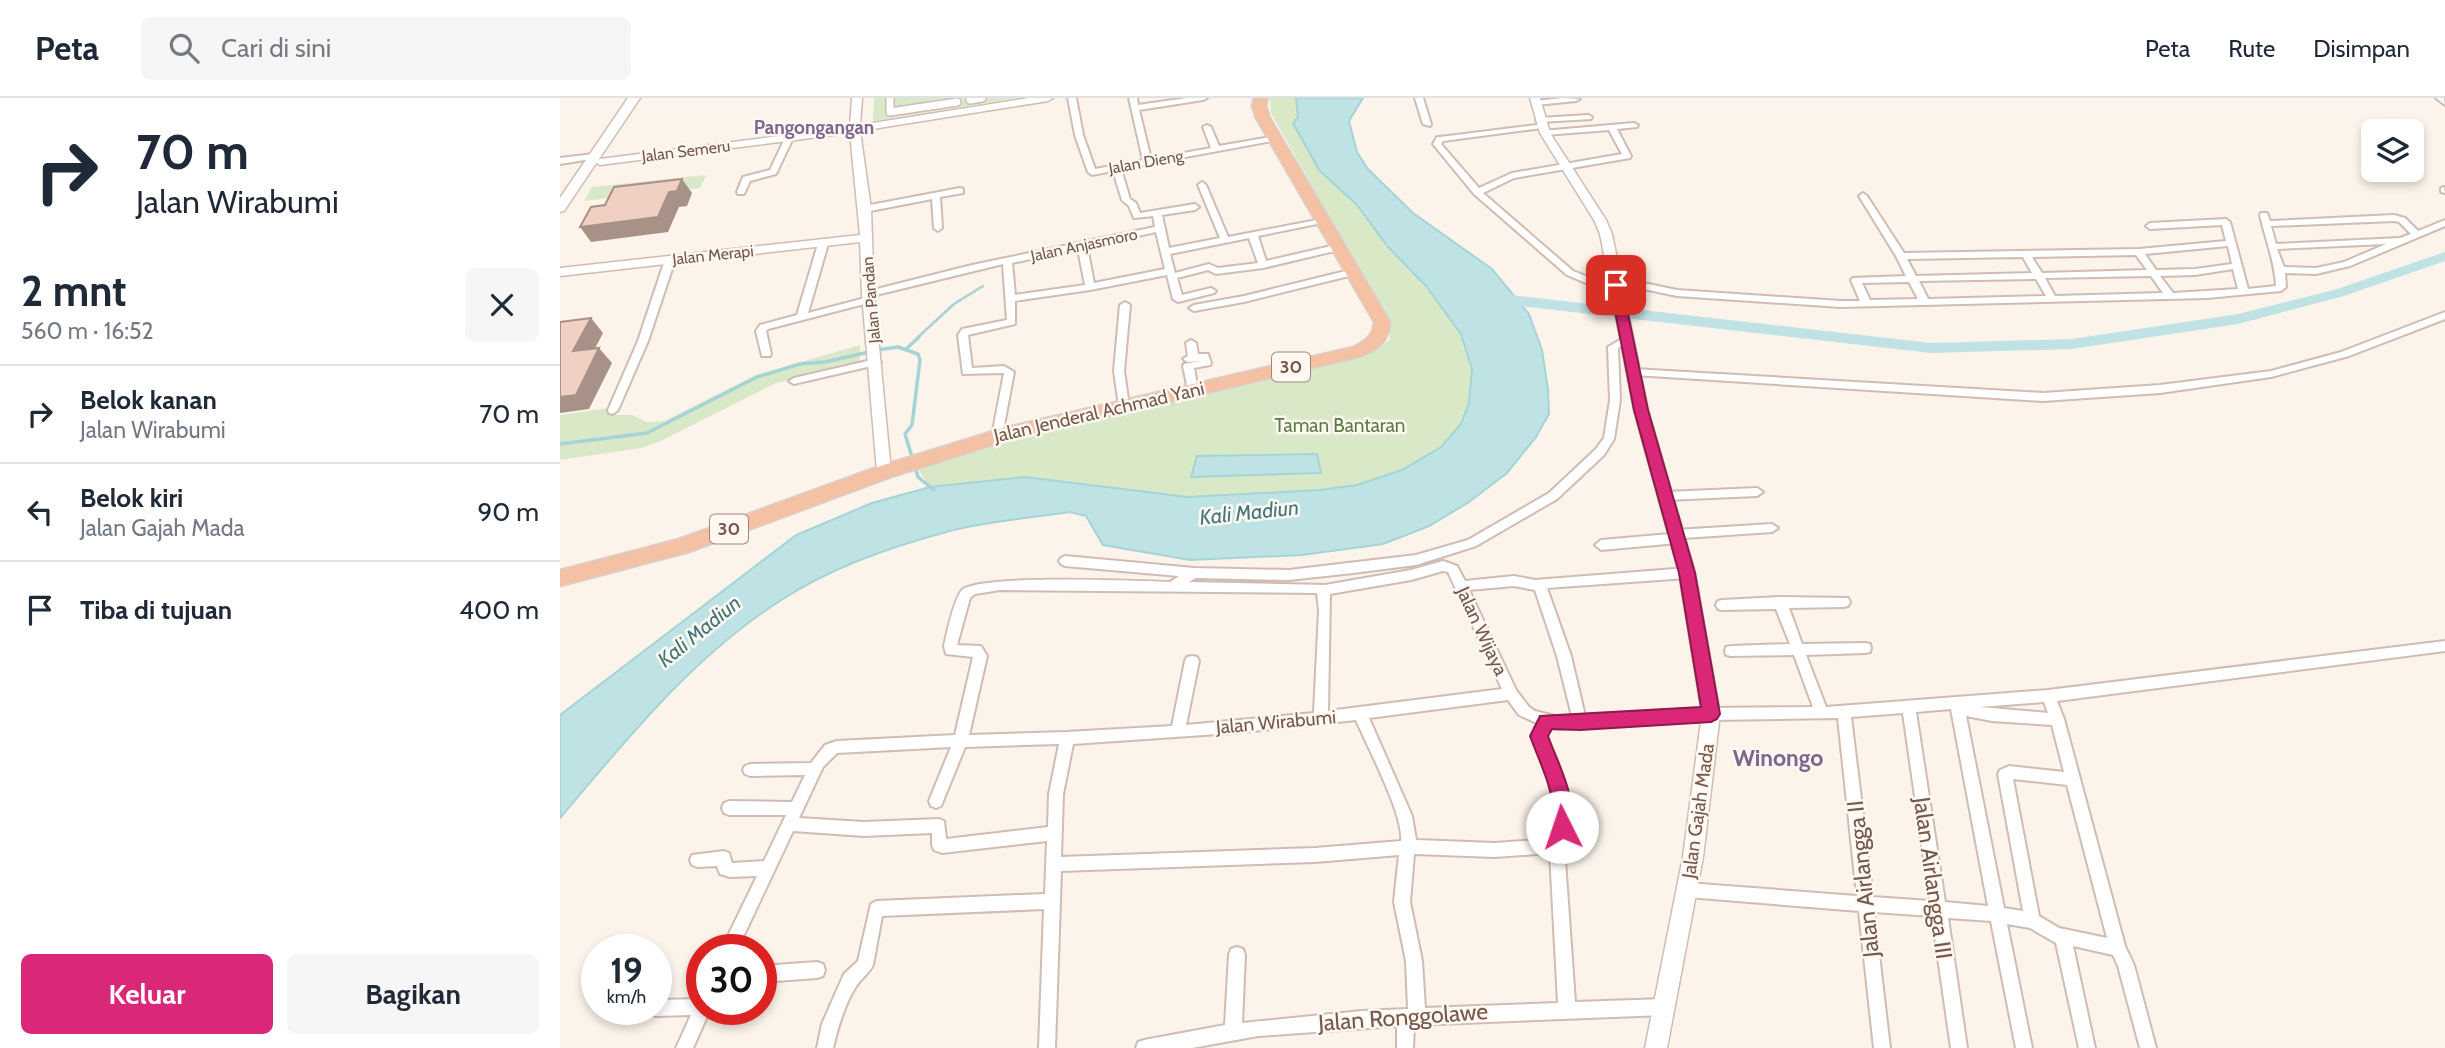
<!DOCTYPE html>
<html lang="id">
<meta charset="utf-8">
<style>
:root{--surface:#fff;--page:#f6f6f7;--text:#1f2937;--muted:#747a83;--line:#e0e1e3;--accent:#db2777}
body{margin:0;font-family:Cabin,sans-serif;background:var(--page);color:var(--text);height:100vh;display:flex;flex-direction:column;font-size:26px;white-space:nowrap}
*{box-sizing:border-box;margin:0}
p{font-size:23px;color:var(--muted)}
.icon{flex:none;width:38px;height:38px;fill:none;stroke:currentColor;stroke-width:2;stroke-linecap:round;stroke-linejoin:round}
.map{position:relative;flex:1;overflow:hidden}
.side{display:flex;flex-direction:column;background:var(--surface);width:560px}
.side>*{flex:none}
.hud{background:#fff;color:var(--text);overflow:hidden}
.fabs{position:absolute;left:1801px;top:21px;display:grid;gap:14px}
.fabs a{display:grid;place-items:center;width:63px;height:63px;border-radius:10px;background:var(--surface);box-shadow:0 4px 10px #0003;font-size:35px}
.speed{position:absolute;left:21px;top:836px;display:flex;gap:14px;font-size:35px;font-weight:700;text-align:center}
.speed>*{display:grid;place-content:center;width:91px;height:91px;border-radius:50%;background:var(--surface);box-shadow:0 4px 10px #0003;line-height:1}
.speed small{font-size:18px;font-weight:400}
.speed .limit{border:10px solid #d22;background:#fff;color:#111}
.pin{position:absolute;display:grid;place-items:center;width:60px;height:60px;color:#fff;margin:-30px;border-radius:14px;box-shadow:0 4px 10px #0006}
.me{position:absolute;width:77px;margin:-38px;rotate:356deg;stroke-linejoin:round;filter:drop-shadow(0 0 5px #0008)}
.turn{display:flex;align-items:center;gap:24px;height:147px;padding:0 21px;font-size:32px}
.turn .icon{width:91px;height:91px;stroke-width:2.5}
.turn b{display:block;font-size:49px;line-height:60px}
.round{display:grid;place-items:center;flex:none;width:74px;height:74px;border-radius:10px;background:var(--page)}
.summary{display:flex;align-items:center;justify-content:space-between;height:119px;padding:0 21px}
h1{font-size:42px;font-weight:700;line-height:52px}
.button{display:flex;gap:14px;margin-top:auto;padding:14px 21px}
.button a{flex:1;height:80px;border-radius:10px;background:var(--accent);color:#fff;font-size:28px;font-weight:700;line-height:80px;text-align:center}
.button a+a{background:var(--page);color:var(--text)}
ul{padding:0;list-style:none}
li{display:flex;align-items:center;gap:21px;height:98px;padding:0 21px;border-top:2px solid var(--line)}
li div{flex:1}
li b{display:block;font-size:26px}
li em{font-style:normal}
header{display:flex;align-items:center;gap:42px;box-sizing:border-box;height:98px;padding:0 35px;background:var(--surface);border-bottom:2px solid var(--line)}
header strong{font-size:33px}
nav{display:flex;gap:38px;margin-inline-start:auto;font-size:24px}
.search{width:490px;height:63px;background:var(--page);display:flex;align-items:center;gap:18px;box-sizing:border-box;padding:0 24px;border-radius:10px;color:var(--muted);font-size:26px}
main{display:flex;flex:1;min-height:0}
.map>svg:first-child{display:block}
</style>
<header>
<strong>Peta</strong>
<div class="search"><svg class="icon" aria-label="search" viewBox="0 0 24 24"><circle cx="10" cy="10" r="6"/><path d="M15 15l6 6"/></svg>Cari di sini</div>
<nav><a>Peta</a><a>Rute</a><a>Disimpan</a></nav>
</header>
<main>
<section class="side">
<div class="hud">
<div class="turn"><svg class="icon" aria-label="right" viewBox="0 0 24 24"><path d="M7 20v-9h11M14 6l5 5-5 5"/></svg><div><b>70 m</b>Jalan Wirabumi</div></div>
</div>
<div class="summary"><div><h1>2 mnt</h1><p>560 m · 16:52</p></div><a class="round"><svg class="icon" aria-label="close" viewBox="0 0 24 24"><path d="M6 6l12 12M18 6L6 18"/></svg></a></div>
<ul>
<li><svg class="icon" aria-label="right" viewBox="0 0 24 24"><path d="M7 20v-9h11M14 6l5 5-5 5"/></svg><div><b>Belok kanan</b><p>Jalan Wirabumi</p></div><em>70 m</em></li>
<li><svg class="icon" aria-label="left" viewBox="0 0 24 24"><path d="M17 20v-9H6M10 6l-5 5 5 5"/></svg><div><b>Belok kiri</b><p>Jalan Gajah Mada</p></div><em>90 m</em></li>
<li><svg class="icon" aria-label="arrive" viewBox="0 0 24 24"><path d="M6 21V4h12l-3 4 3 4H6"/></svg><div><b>Tiba di tujuan</b></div><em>400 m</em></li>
</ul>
<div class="button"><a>Keluar</a><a>Bagikan</a></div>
</section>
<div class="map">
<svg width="1885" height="950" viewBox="0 0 1885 950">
<rect width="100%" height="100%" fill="#fcf3ea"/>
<g fill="#d9e9c8">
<polygon points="314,0 457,0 313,23"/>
<polygon points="710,0 736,0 738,19 759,72 797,107 828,149 866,188 901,236 912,271 909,305 901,326 881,349 842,372 797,387 760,392 627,399 465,379 370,389 356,368 429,345 807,256 830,242 830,229 711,15"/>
<polygon points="146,77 140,90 24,103 32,89"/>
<polygon points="300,247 300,267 216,285 99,344 81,350 0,362 0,317 56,309 55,317 72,317 87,324 104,323 196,277"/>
</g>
<g fill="#bfe3e5" stroke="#a5d4d6" stroke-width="2">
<path d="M736 0H803L789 23 797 54 808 71 853 115 932 171 969 216 982 252 988 291 989 316 976 339 947 375 909 404 869 428 823 446 742 457 630 462 543 447 526 418 510 414C471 420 428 423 390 433 333 448 272 469 223 501 134 557 67 641 0 720V617L236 437 312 405 370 389 465 379 627 399 760 392 797 387 842 372 881 349 901 326 909 305 912 271 901 236 866 188 828 149 797 107 759 72 733 25 738 19Z"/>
<polygon points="757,356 761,375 631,379 637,358"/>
</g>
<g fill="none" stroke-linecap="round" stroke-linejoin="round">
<polyline stroke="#a5d4d6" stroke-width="2.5" points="357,240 394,206 423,188"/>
<g stroke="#a5d4d6" stroke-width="3.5">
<polyline points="347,250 359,239"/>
<polyline points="317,252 338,249 358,256 360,262 352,327 345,336 353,362"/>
<polyline points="0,346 87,335 197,279 240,266 265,264 309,254"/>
<polyline points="355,369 358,379 374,392"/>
</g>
<polygon fill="#bfe3e5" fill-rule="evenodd" points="1885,154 1885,163 1784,198 1678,226 1512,251 1371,255 934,205 926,200 934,195 1371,245 1512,241 1678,216 1774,192"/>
<defs>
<g id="pedestrian">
<polyline points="330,0 330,14 397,4"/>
<polyline points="410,2 422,0"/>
</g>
<g id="minor">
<path d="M508 0H516L523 37 535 71 583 62 569 0H577L578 7 627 0H647L643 2 579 12 591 61 651 50 643 29 647 27 651 29 659 48 717 38 721 40 717 42 561 71 570 101 576 105 580 115 635 106 639 109 635 112 602 117 609 150 660 140 638 87 642 84 646 87 668 139 767 120V124L698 138 706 163 780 146 785 149 783 151 703 170 656 176 648 172 617 180 622 197 651 190 656 193 654 195 618 204 613 201 607 177 530 192 455 203V226L408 237 412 270 444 268 454 274 442 338 437 342 432 338 444 275 403 276 398 237 402 231 447 222 443 166 308 199 303 196 305 194 412 167 595 129 593 118 574 120 569 108 562 102 553 73 532 77 528 74 515 37ZM596 134 605 171 534 185 527 149ZM689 140 698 165 658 170 649 166 615 175 610 156ZM518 151 525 187 455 197 452 165Z"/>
<polygon points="855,0 863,0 871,26 870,28 863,26"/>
<polygon points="1003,0 1020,1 1016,3 976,7 972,5 976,3"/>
<polygon points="1876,0 1884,0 1885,7"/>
<polygon points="1028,17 1032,19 1031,21 980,24 976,22 980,20"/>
<path d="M1074 25 1078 27 1077 29 1057 31 1071 58 1070 60 954 80 923 95 1013 173 1031 180 1051 183 1052 180 1055 179 1117 192 1281 203H1300L1291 182 1293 180 1346 178 1336 158 1299 98 1303 95 1307 98 1344 155 1579 151 1666 143 1662 127 1590 131 1586 128 1590 125 1666 121 1670 124 1688 191 1716 188C1715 164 1705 140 1700 117L1701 115H1707L1710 123 1834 117 1845 120 1858 133 1885 122V128L1790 168 1756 176 1725 175 1726 189 1721 193 1647 200 1281 209 1117 198 1060 186 1059 189 1056 190 1026 185 1007 177 914 96 873 46 877 39H880L985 26 986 28 982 30 883 43 881 46 919 90 952 75 1062 56 1049 32 985 37 981 35 982 33ZM1834 123 1839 124 1851 136 1840 140 1716 146 1711 128ZM1826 146 1784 164 1756 170 1724 169 1717 151ZM1668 148 1672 166 1635 171 1596 172 1585 156ZM1576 157 1587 172 1482 175 1472 159ZM1463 159 1472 175 1356 178 1347 161ZM1673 171 1678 191 1613 195 1600 178 1635 177ZM1591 178 1603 195 1495 198 1485 180ZM1476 181 1486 198 1368 201 1359 183ZM1349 184 1358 201 1310 202 1302 185Z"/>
<polygon points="226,38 233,40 216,76 190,83 184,96 178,96 177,94 183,79 210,72"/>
<polygon points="34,56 37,56 37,60 0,66 0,60"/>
<polygon points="1884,89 1885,95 1881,94 1881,90"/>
<polygon points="400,90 403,91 403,95 380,99 382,130 378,133 374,130 372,101 305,114 301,111 305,108"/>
<polygon points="263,143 268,146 248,215 309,199 314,202 312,204 208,231 206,233 211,256 210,258 202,258 196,233 200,227 237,217 258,146"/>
<polygon points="110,159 115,162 88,243 58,312 53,316 49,315 48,312 78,243 105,162"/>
<polygon points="794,171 797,172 797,176 684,204 634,213 629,210 634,207 684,198"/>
<polygon points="565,204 570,207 564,273 569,308 564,312 559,308 554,273 560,207"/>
<polygon points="1885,214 1885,221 1789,258 1711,279 1600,295 1483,303 1074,277 1069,274 1074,271 1483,295 1600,287 1711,273 1781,254"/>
<path d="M1065 239 1070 242 1058 250 1060 302 1054 341 1044 357 997 401 916 448 856 467 793 475 729 482 636 480 629 484 765 487 851 472 883 463 897 468 905 483 954 478 975 482 1127 470 1131 472 1133 475 1131 478 1127 480 987 490 1011 558 1025 618 1151 610 1253 609 1234 557 1171 558 1166 557 1165 553 1166 549 1171 548 1230 546 1216 511 1162 512 1158 511 1156 507 1158 503 1162 502 1220 499 1288 500 1290 504 1288 508 1284 509 1229 510 1242 546 1305 545 1310 546 1311 550 1310 554 1305 555 1246 557 1266 609 1488 592 1885 543V553L1497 603 1504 621 1565 848 1574 867 1596 950H1580L1558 868 1553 857 1513 848 1535 950H1519L1496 845 1470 830 1447 826 1472 950H1456L1431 823 1388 820 1407 950H1391L1372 818 1314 814 1330 950H1314L1299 813 1127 799 1122 797 1119 792 1122 787 1127 785 1297 798 1278 620 1151 622 999 631 991 629 986 638 1002 679 1009 709 1004 748 1015 904 1104 901 1110 903 1112 909 1110 915 1104 917 854 927 853 950H837V928L698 938 632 950H576L578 944 584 942 665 927 669 857 671 851 677 849 683 851 685 857 682 925 802 913 848 911 846 863 834 804 839 757 755 764 501 773 495 950H479L484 811 322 818 313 867C309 876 300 881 295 890 284 908 278 929 273 950H257L262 926 284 876 298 863 311 806 316 803 485 796 487 743 382 755 374 752 372 747V735L304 738 233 733 177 852H161L197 778 170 779 160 776 157 768 137 769 132 767 130 762 132 757 164 753 169 755 172 765 204 763 226 717H169L164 715 162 710 164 705 169 703 232 704 245 677 190 678 185 676 183 672 185 668 190 666 251 665 265 647 277 643 395 637 413 559 386 556 384 548C387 535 394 501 402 492 420 476 577 483 610 484L619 478 505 468 501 466 499 463 501 460 505 458 634 470 729 472 856 457 908 442 989 395 1036 351 1044 340 1050 302 1048 249ZM883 473 888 474 942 591 768 613 770 496 851 482ZM954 488 975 492 997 558 1012 618 999 619 975 613 969 609 956 592 909 492ZM440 492 757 495 759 512 754 615 626 627 639 563 637 559 632 558 627 559 625 563 612 628 506 634 409 637 427 558 421 548 397 547 410 500 415 496ZM948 602 959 617 979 626 972 638 988 679 995 709 990 741 935 745 856 742 852 718 809 620ZM1484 604 1488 615 1420 609ZM1391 611 1428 808 1385 804 1356 614ZM1343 615 1370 803 1313 799 1291 619ZM1406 618 1432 623 1492 627 1504 674 1449 668 1440 672 1438 676 1463 813 1444 810ZM796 622C807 648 844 717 841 743L755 750 501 759 503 696 513 646 673 635ZM499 646 489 696 488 729 386 741 384 723 379 721 304 724 239 720 263 669 277 655 391 649 369 703 371 708 376 710 381 708 405 649ZM1453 681 1507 687 1547 840 1499 830 1479 818ZM990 755 998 905 865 910 862 863 850 804 854 756 935 759Z"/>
<polygon points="631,242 636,245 638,256 648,256 651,265 650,267 634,270 638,292 633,296 628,292 623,268 624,266 640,263 628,264 623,261 628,258 626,245"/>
<polygon points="316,261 321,264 320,266 234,286 229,283 234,280"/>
<polygon points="1197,390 1203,394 1197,398 1106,402 1100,398 1106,394"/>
<polygon points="1212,426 1218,430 1212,434 1124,440 1118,445 1041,452 1035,447 1041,442 1110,436 1112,433 1116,432"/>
<polygon points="257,864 263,866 265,872 263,878 257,880 201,884 201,868"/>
<polygon points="142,901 142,912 150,912 133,950 116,950 131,917 96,918 90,916 89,912 96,912 96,902"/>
</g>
<g id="tertiary">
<polygon points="292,0 302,0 300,27 469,0 493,0 488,3 300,33 311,111 314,196 331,374 324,379 317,374 302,196 300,144 0,178 0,170 300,137 290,35 40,67 35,64 40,61 290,29"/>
<polygon points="970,0 980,0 990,35 1046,122 1052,136 1088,312 1135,475 1160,616 1143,759 1107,950 1085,950 1123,759 1142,616 1119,475 1074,312 1040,136 1034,122 980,35"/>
</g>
<polygon id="secondary" points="68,0 80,0 4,113 0,114 0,100"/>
<path id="trunk" d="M694 0H708L706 8 710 20 830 224C830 243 816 254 798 259L445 343 331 379 129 454 0 488V472L119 441 317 369 443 330 793 249C805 243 813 238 814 224L696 20 692 8Z"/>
</defs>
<use href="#pedestrian" stroke="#d0bcb2" stroke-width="10"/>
<use href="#minor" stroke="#d0bcb2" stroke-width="4"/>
<use href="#tertiary" stroke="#d0bcb2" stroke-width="3"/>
<use href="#secondary" stroke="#d3bcb0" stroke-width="3"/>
<use href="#trunk" stroke="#d9d0cd" stroke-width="3"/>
<use href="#pedestrian" stroke="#fff" stroke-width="7"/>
<use href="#minor" fill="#fff" fill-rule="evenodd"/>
<use href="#tertiary" fill="#fff" fill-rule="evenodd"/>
<use href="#secondary" fill="#fff" fill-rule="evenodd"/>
<use href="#trunk" fill="#f5c1a5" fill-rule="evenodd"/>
</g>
<g fill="#a89288">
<polygon points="122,81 132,95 127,108 119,109 108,134 31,144 20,129 109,94"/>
<polygon points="31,220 43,235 26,268 13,253"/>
<polygon points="39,250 52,265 29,311 0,315 0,299"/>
</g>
<g fill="#f0d0c3" stroke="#a89288" stroke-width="2">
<polygon points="122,81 117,93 109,94 98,119 20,129 31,109 45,107 54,89"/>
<polygon points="31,220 13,253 39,250 16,297 0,299 0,224"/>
</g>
<path fill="#db2777" stroke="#8e194d" stroke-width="2" d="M1056 183 1062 187 1088 312 1135 475 1160 616 1157 621 1151 624 1020 632 992 631 988 638C998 666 1021 706 1008 736L1002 738 995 736C991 726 994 718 993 708 990 684 978 660 970 638L980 618 1141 609 1119 475 1074 312 1050 187Z"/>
<g text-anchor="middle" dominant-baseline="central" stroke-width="5" stroke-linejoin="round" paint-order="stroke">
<g font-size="16" fill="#76584e" stroke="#fef8f1">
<text transform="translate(126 53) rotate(-7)">Jalan Semeru</text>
<text transform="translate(586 64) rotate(-10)">Jalan Dieng</text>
<text transform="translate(524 147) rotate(-12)">Jalan Anjasmoro</text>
<text transform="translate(153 157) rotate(-6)">Jalan Merapi</text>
<text transform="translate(311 202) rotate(-95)">Jalan Pandan</text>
</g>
<g fill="#fef8f1" stroke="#9f887f" stroke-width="2">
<rect x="712" y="254.5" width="38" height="29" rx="5"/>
<rect x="150" y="416.5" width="38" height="29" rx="5"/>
</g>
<g font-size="18" font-weight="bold" fill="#76584e">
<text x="731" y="269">30</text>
<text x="169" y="431">30</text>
</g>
<g font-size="19" font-weight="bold" fill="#7e6691" stroke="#fef8f1">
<text x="254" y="29">Pangongangan</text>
</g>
<g font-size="19" fill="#76584e" stroke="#fef8f1">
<text transform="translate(539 314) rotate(-13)">Jalan Jenderal Achmad Yani</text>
<text transform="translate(922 533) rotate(65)">Jalan Wijaya</text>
<text transform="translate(716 624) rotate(-5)">Jalan Wirabumi</text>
<text transform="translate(1138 713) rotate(-82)">Jalan Gajah Mada</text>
</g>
<g font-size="19" fill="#5b7b46" stroke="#fef8f1">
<text x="780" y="327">Taman Bantaran</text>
</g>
<g font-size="21" font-style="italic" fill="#42767a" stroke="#fef8f1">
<text transform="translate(689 414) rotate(-6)">Kali Madiun</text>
<text transform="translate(139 533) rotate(-39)">Kali Madiun</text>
</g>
<g font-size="23" font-weight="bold" fill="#7e6691" stroke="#fef8f1">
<text x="1218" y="660">Winongo</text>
</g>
<g font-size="23" fill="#76584e" stroke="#fef8f1">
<text transform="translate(1373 780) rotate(82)">Jalan Airlangga III</text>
<text transform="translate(1303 781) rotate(-96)">Jalan Airlangga II</text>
<text transform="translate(843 919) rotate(-4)">Jalan Ronggolawe</text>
</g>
</g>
</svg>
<div class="fabs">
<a><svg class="icon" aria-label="layers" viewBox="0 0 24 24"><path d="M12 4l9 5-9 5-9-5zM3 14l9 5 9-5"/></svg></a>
</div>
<div class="speed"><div>19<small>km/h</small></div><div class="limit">30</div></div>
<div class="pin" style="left:1056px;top:187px;background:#d93025"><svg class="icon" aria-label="arrive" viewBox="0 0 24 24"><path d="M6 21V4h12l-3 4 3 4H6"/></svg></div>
<svg class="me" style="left:1002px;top:729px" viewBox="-20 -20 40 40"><circle r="19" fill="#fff"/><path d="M0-13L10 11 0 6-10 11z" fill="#db2777"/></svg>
</div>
</main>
